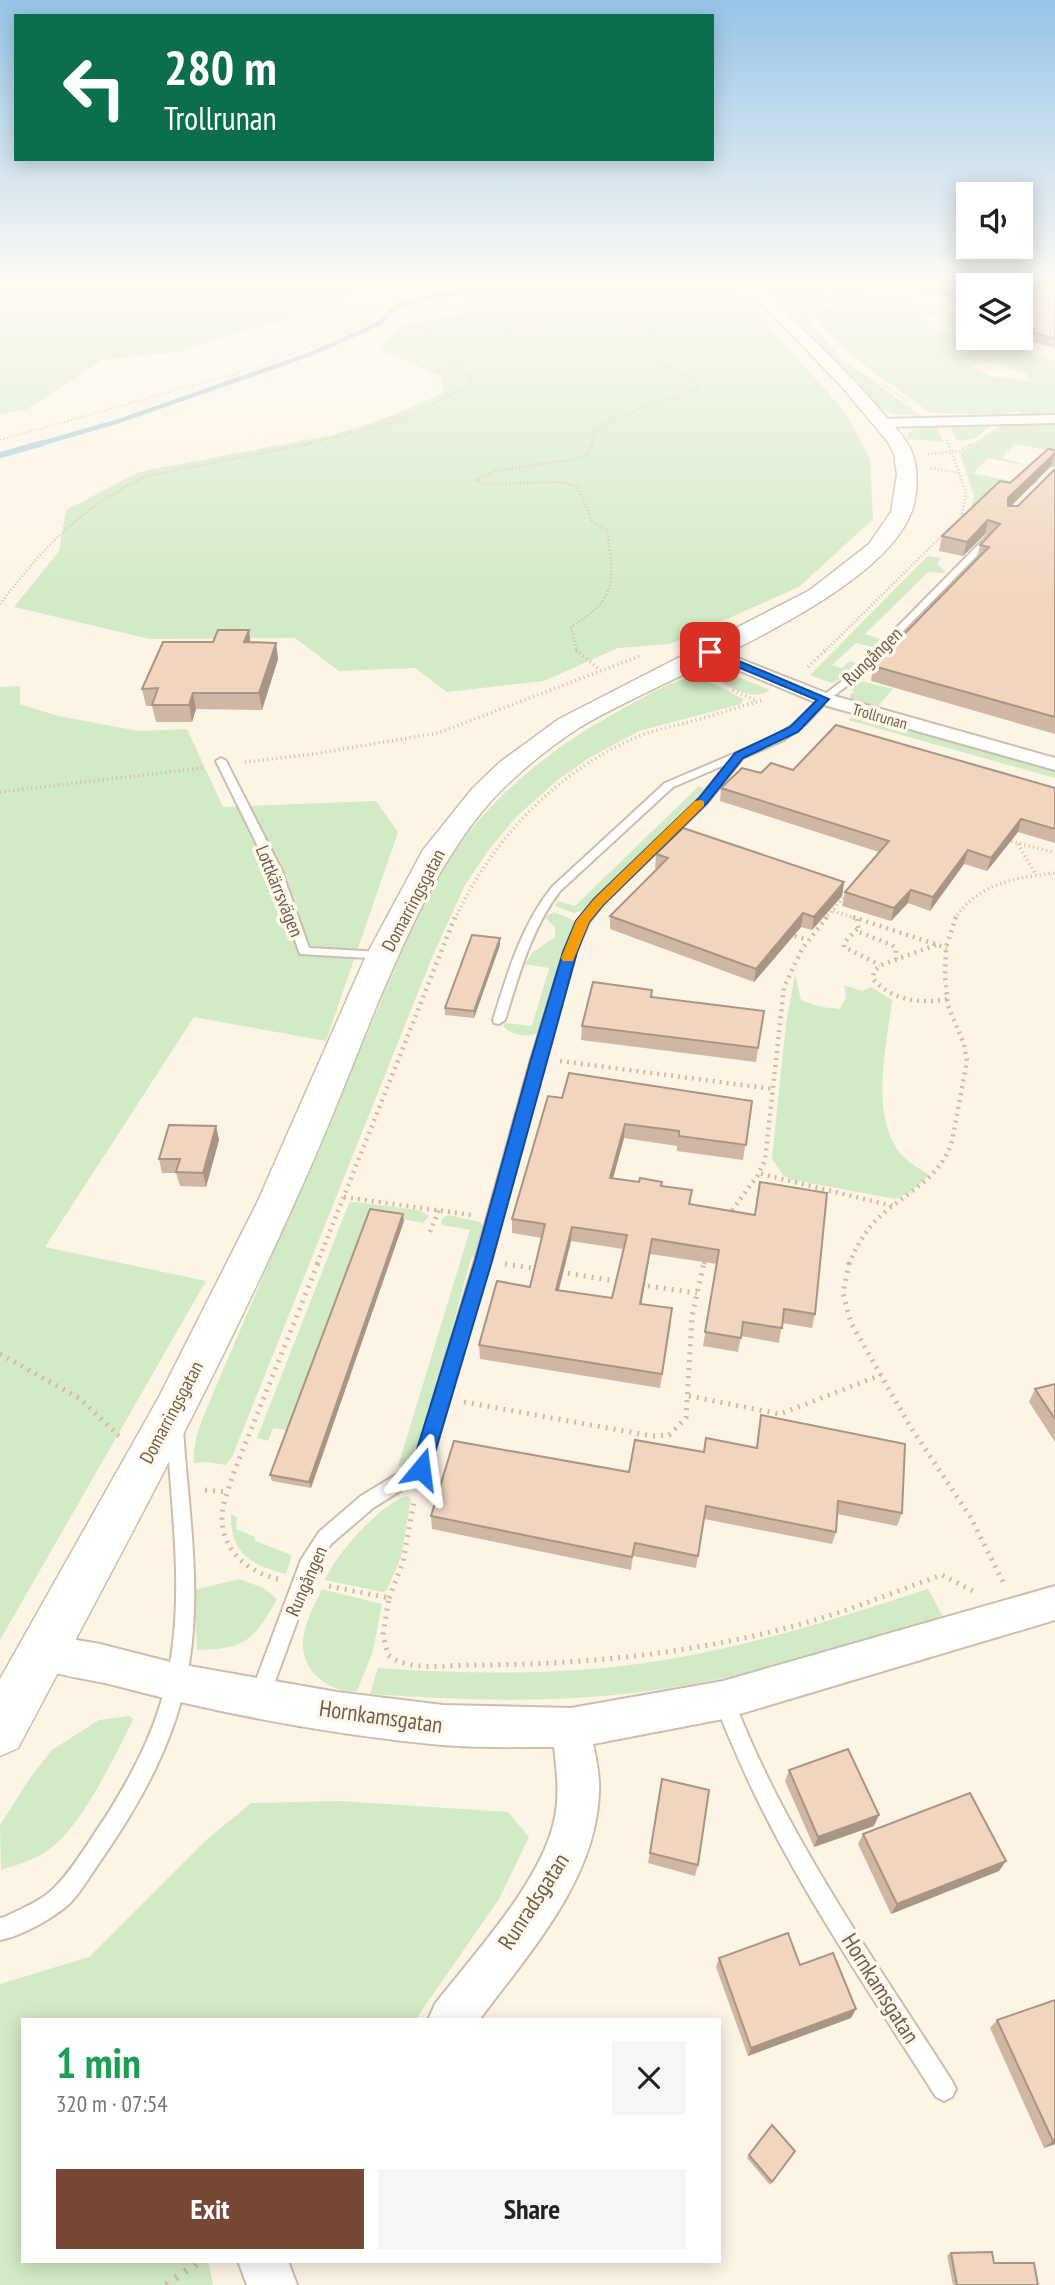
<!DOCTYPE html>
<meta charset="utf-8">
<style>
:root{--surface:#fff;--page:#f6f6f6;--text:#202124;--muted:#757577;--accent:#784836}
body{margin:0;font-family:"PT Sans Narrow",sans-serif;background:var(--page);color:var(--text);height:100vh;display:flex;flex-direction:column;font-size:26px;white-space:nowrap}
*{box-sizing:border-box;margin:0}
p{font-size:23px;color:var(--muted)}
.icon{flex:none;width:38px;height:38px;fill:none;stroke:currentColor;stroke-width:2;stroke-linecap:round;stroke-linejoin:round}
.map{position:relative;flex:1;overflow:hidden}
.drawer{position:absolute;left:21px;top:2018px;width:700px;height:245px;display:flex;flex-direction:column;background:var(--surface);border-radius:0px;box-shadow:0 4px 18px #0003}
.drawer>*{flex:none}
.guide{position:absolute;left:14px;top:14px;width:700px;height:147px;border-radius:0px;box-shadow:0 4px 18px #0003;background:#0b6e4f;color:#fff;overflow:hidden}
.fabs{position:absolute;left:956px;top:182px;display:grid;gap:14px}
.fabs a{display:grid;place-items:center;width:77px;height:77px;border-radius:0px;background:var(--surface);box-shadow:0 4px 18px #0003;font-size:35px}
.pin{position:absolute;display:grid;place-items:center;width:60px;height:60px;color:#fff;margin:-30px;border-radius:14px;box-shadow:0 4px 10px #0006}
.me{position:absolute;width:77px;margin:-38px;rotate:16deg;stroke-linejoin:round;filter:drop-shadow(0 0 5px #0008)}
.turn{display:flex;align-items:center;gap:24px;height:147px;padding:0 35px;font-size:32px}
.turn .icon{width:91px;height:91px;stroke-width:2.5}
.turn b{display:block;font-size:49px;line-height:60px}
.round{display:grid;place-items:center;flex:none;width:74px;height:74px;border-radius:0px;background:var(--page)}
.summary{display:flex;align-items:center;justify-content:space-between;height:119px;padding:0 35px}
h1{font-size:42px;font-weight:600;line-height:52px;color:#1e9e55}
.action{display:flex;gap:14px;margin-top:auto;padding:14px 35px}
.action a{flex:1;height:80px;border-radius:0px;background:var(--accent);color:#fff;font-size:28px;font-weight:600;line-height:80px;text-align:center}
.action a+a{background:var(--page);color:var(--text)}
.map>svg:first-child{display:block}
</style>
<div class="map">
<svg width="1055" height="2285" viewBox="0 0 1055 2285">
<rect width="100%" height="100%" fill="#fcf5e6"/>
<g fill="#d2eac5" fill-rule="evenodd">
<polygon points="0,283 133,283 0,306"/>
<polygon points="152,283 375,283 297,316 177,352 101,360 27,409 0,414 0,309"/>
<polygon points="447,283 613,283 736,289 845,412 870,459 873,519 799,587 670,644 618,648 544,681 447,692 415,668 339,671 295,638 150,639 14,607 59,551 66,510 139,472 332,435 376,422 444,393 441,376 381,351 397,327 460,315 474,292"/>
<path d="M786 283H817L827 291 817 304C796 308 782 304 766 291L770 286Z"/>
<path d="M835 288 950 314 968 325V329L937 316 923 317 930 327 968 335V338C998 338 1026 354 1055 362V416L1017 417 1023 411 997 414 930 413 856 359 818 323 816 312 837 304 826 303ZM986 361 1025 373 1032 381 994 377 970 367Z"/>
<polygon points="796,308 811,309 808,318 810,322 841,358 922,416 894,414 876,407 803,331 795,317 798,317"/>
<polygon points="994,424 974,439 957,441 951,427"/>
<polygon points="1002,424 1055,424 1055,451 1015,444 1001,458 1035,467 988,458 973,473 1025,484 1035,479 1038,481 1034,485 1018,487 971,509 974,496 960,453"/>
<polygon points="937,426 943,442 907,439 907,435 912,430"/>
<polygon points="928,556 941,558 937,563 946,573 928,572 865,634 880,639 873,647 856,643 832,665 842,668 850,661 857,664 843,678 832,683 810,675"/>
<path d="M709 672 735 676 770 690C752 704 723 682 706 674Z"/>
<path d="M688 678C708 679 726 690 743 699L741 704 639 731 589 758 559 779 516 817 488 851 465 885 433 955 232 1457 226 1465 207 1462 194 1463C192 1441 203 1418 211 1398L400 957C415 925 428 891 448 861 489 798 550 749 615 713 638 701 663 684 688 678Z"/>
<path d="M862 681 893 689 878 706C869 708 855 703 849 696L854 691 849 689Z"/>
<polygon points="20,686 20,704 58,716 139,731 187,729 223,807 376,801 398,832 326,1041 194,1017 45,1247 206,1281 0,1640 0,687"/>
<polygon points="854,715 1055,770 1055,778 848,720"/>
<polygon points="699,786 706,790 704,794 584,910 574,913 555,906 558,901 575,906"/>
<path d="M554 912 575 921 572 933 540 1032C529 1038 512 1036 503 1026L506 1023 532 1026 549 968 525 964 532 953 555 937V928L545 917Z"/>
<path d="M795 974 801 1000 821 1007 840 1009 846 997 844 985 862 991 871 987 892 1000C887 1046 867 1123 906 1159 912 1165 922 1170 929 1175L910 1192 895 1199 793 1180 784 1176 772 1159 786 1024Z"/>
<polygon points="354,1202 419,1210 429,1216 423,1223 370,1213 288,1430 273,1428 268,1441 257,1438 349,1203"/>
<polygon points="448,1215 480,1222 485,1229 479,1253 471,1258 421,1444 413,1463 405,1468 398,1466 470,1230 442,1225 441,1220"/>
<path d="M407 1496 411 1498 410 1505 401 1557 387 1590 382 1592 325 1580C336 1554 380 1504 407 1496Z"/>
<path d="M231 1514 237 1517 236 1529 255 1537V1541L292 1555 286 1574C251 1565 230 1554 231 1514Z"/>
<path d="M239 1579 264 1588 277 1599C254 1640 246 1649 197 1650L194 1590Z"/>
<path d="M322 1589 382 1604 373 1651 357 1691C330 1693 301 1672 303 1641 304 1624 315 1604 322 1589Z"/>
<path d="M928 1589 943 1617C853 1643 762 1674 669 1688 569 1704 470 1701 370 1694L378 1668C479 1675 581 1676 681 1657 765 1642 847 1615 928 1589Z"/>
<path d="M130 1716 133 1720C115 1756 82 1825 51 1848 37 1859 17 1865 1 1870L0 1825 30 1778 52 1750 99 1720Z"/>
<polygon points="340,1801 508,1812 529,1837 499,1899 416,2019 23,2020 23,2261 208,2261 213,2285 0,2285 0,1984 89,1957 205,1841 251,1803"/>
</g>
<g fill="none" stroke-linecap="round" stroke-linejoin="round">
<polyline stroke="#a1ccd7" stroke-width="4.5" points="36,445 119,421 311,354 378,324 397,306 428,297 479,289 492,283"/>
<polyline stroke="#a1ccd7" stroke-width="6" points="0,455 43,443"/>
<defs>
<g id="service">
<path d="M987 536 994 538 856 679 827 701 806 724 784 740 743 758 707 803 603 904 589 922 576 952 430 1469 427 1474 373 1508 331 1544 318 1564 267 1703 260 1706 253 1703 250 1696 301 1560 319 1532 361 1496 414 1464 475 1260 531 1059 564 952 577 921 595 900 699 799 727 764 673 787 560 891C531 929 519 975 505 1020L499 1024 494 1023 493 1020C508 972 521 926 552 887L665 783 776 736 800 720 821 697 850 675Z"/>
<polygon points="221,758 226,761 281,869 309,948 382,952 386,953 388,956 386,959 300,954 269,869 216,761"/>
<path d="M175 1423 181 1425 183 1430C188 1505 201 1583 190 1658 180 1732 143 1800 101 1860 91 1874 82 1891 70 1903 56 1917 19 1937 0 1940V1918L5 1917C22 1908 42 1901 55 1887 72 1871 91 1838 105 1818 136 1769 163 1716 171 1658 183 1583 171 1505 167 1430L169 1425Z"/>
<path d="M724 1691 731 1694C745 1729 760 1763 777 1796 828 1895 892 1987 952 2081L956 2089 952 2097 944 2101 936 2097C876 2002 812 1909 762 1809 744 1774 729 1737 714 1701L717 1694Z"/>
</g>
<g id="minor">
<polygon points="1055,415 1055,423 881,427 874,423 881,419"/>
<polygon points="710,647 831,695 1055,758 1055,770 817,703 704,656 701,652"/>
<path d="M1055 1586V1620L723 1719 593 1744C596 1759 600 1775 599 1791 597 1879 529 1953 479 2020H428L435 2004C474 1954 540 1883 554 1822 560 1796 557 1773 554 1747 517 1747 479 1748 442 1745 333 1735 222 1714 117 1686 87 1678 56 1676 29 1665L23 1652 29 1639 42 1634 100 1644 178 1664 337 1692 443 1705 571 1708 723 1681Z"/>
<polygon points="238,2261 288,2261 297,2285 247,2285"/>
</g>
<path id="tertiary" d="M742 283H757C798 327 843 366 881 411 891 423 903 434 910 448 918 465 918 486 914 504 890 598 658 678 577 729 547 749 515 775 491 801 439 860 408 933 377 1005 350 1071 324 1139 294 1204 211 1390 113 1568 18 1748L0 1756V1679L159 1397 257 1203 366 956 423 850 472 789 500 762 559 719 810 590 869 544 891 512 897 475 894 454 888 442 842 387Z"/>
</defs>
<use href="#service" stroke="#cebdad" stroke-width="4"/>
<use href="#minor" stroke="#cebdad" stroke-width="4"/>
<use href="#tertiary" stroke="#cebdad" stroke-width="3"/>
<g stroke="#d6b9a1" stroke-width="2" stroke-dasharray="1 2.5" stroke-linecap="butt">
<polyline points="362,283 322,297 303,311 334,318 416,327 477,341"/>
<polyline points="822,283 948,311 968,307"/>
<polyline points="948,311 968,323"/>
<polyline points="812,315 830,292 827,285"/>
<polyline points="992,338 1055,361"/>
<polyline points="1003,344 1031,336"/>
<polyline points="883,384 907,401"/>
<polyline points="0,440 265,365 368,322"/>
<polyline points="947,440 949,445"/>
<polyline points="303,445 392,423 466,388 472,380 452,363 455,354 562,309 728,287"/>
<path d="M591 445C593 440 595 433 598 429 610 415 676 400 698 388L695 382 661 363 672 348 656 332 619 322 614 301"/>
<polyline points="970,445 973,443"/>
</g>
<g stroke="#d6b9a1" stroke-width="2.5" stroke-dasharray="1 2.5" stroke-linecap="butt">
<polyline points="948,443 966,492 962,516 969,518"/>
<polyline points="928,454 960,451 973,443"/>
<polyline points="931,468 960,473"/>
<path d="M0 604C43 548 82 505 148 476L312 443"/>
<path d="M577 652 571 627C619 597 614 582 607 530L592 521 577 486 561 482 485 484 476 480 495 471 575 459 587 455 592 443"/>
<polyline points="824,652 962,516"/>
</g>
<g stroke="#d6b9a1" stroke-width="3.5" stroke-dasharray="1 3.5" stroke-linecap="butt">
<polyline points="576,650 599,669"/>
<polyline points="808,667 825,650"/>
<polyline points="733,690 757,701"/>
<polyline points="245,762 313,754 438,733 640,656"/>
<polyline points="0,792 202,768"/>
<polyline points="1007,840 1055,853"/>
<polyline points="1018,844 1036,875"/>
<polyline points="833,911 858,919"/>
<path d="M455 919C490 843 553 775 630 740 651 730 674 726 696 720 719 714 741 706 763 700"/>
<polyline points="825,919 846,895"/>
<path d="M955 919C976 884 1017 877 1055 873"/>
</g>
<g stroke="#d6b9a1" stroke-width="4.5" stroke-dasharray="2 5" stroke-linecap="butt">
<polyline points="853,917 947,948"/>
<polyline points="857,919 859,932 892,945 896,949 896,959"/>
<polyline points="857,929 844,943 844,947 880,965"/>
<polyline points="788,934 808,940"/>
<path d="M936 945 881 965 874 971 873 979C893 1001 920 1004 949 999"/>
<polyline points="560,1061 773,1089"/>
<polyline points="761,1174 893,1206"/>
<polyline points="344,1197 471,1215"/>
<polyline points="728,1216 758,1175 765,1160 784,987 802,949 827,917"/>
<polyline points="430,1232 439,1210"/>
<polyline points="317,1264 455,917"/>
<polyline points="704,1264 706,1258"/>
<path d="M849 1264C857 1244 869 1225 886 1211 913 1189 941 1176 952 1141L967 1061 964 1044 948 1006 945 977 946 947 956 917"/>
</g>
<g stroke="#d6b9a1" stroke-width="5" stroke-dasharray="2 6" stroke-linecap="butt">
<polyline points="849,1263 843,1293 851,1323 910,1426 971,1518 1004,1584"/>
<polyline points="505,1264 538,1269"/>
<polyline points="560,1272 621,1282"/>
<polyline points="640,1285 697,1293"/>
<polyline points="0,1354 79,1398 119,1436"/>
<polyline points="689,1396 780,1414 881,1375"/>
<polyline points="464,1402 652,1436 669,1435 686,1418 692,1316 704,1263"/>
<polyline points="205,1490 228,1492"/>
<path d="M278 1579C247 1572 220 1549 222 1514 223 1502 229 1489 232 1477L318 1263"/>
<path d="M329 1586 389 1598 383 1635 388 1655C409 1672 446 1665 471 1665 586 1665 701 1653 812 1621 856 1608 899 1590 942 1575L973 1591"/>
<polyline points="389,1598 403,1562 414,1501"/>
</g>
<polyline stroke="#d6b9a1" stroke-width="7" stroke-dasharray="2.5 9" stroke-linecap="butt" points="166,2285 200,2261"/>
<use href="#service" fill="#fff" fill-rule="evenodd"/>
<use href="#minor" fill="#fff" fill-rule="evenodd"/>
<use href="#tertiary" fill="#fff" fill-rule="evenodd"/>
</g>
<g fill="#cfb7a3" fill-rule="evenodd">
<polygon points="895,283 1055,283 1055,348 1026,340 1027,336 1020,334 1020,285 968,285 968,304"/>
<polygon points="1055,450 1055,467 1050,467 1011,506 1018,506 1055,469 1055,734 871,681 873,666 977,559 980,545 989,536 985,534 963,556 939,551 942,536 1010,483"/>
<polygon points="249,630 250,642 276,643 278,659 262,710 196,709 192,722 156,722 152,706 146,706 142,689 213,642"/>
<polygon points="793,770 1055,788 1055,843 1018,832 987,871 964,864 930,911 908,903 891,921 842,906 845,892 879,852 720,801 721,788 761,773"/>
<polygon points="656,854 844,882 842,896 812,930 801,927 754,982 610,929 610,916 657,869 655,868"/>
<polygon points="500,945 474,1018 445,1015 445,1008"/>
<polygon points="652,990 651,997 764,1011 756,1062 581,1040 582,1026"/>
<path d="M562 1098 752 1101 743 1160 677 1151V1146L624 1138 613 1178 692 1190 690 1204 815 1314 812 1328 782 1323 779 1343 741 1336 738 1352 703 1346 717 1264 650 1254 641 1304 671 1323 660 1388 480 1359 479 1345 530 1287 542 1238 512 1233V1219ZM571 1241 623 1249 612 1298 559 1290Z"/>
<polygon points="216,1126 219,1140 206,1187 180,1186 176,1173 162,1173 159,1159"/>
<polygon points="404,1221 311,1488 272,1481 270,1475"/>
<polygon points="1055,1384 1055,1442 1029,1402 1035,1389"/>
<polygon points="761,1415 902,1513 897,1526 837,1514 836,1532 832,1544 704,1519 696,1568 633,1556 631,1570 432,1529 431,1516 629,1472 704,1452 756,1448"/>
<polygon points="789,1770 874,1826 814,1847 785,1781"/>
<polygon points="662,1779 698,1865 695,1876 648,1863"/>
<polygon points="863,1834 1006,1861 999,1871 891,1914 858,1844"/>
<polygon points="719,1958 800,1965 856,2009 851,2018 748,2056 716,1967"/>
<polygon points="1055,2000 1055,2144 1044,2148 990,2028 997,2020"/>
<polygon points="795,2151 770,2185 747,2158 749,2155"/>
<polygon points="951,2253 994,2263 1038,2285 953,2285 947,2255"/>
</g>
<g fill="#a99585">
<polygon points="1054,454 1050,467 1005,512 1008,498"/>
<polygon points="988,520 985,534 963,556 967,542"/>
<polygon points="249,630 251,647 244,642"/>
<polygon points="276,643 278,659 262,710 259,693"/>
<polygon points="193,693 196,709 192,722 189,705"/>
<polygon points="1021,819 1018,832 987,871 991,858"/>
<polygon points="968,850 964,864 930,911 933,897"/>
<polygon points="844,882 842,896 812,930 814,917"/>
<polygon points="911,890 908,903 891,921 894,908"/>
<polygon points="803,913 801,927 754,982 756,969"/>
<polygon points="500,938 500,945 474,1018 474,1011"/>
<polygon points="625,1124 624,1138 609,1193 610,1178"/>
<polygon points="216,1126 219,1140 206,1187 203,1173"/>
<polygon points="403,1214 404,1221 311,1488 309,1482"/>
<polygon points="572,1227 571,1241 555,1304 556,1290"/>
<polygon points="652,1239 650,1254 639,1318 640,1304"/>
<polygon points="879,1815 874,1826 814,1847 818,1837"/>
<polygon points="1006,1861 999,1871 891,1914 897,1904"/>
<polygon points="856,2009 851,2018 748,2056 751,2048"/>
<polygon points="1055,2140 1055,2144 1044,2148 1053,2141"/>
</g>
<g fill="#f1d5be" stroke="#a99585" stroke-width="2" fill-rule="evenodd">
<polygon points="923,283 1055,283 1055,339 1028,331 1035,329 1020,325 1020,285 968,285 968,296"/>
<polygon points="1048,449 1055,450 1055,454 1054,454 1008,498 1008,506 1018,506 1055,469 1055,717 873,666 989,547 980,545 1000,524 988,520 967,542 942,536 1000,481 1010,483"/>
<polygon points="218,630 249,630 244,642 276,643 259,693 193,693 189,705 152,705 158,688 142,689 163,642 213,642"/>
<polygon points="836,725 1055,788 1055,829 1021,819 991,858 968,850 933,897 911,890 894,908 845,892 889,841 721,788 742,768 761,773 771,763 793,770"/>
<polygon points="683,828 844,882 814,917 803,913 756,969 610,916 668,858 656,854"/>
<polygon points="472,935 500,938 474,1011 445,1008"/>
<polygon points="593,982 652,990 651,997 764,1011 758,1048 582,1026"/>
<path d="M569 1073 752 1101 746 1145 679 1136V1131L625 1124 610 1178 639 1182 640 1178 662 1182 661 1186 692 1190 689 1204 755 1215 760 1182 827 1193 815 1314 784 1309 782 1328 743 1322 741 1338 705 1332 719 1250 652 1239 640 1304 672 1308 662 1374 479 1345 497 1281 530 1287 545 1224 512 1219 548 1096 562 1098ZM572 1227 627 1235 612 1298 556 1290Z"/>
<polygon points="169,1125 216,1126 203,1173 176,1172 180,1159 159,1159"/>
<polygon points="370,1209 403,1214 309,1482 270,1475"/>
<polygon points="1055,1384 1055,1419 1035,1389"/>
<polygon points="761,1415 905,1444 902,1513 838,1501 836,1532 706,1506 698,1556 635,1543 632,1557 431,1516 454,1441 629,1472 635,1440 704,1452 706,1438 757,1448"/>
<polygon points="848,1749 879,1815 818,1837 789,1770"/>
<polygon points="662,1779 709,1790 698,1865 650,1853"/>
<polygon points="970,1793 1006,1861 897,1904 863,1834"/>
<polygon points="788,1933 800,1965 833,1953 856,2009 751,2048 719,1958"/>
<polygon points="1055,2000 1055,2140 1053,2141 997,2020"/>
<polygon points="772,2125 795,2151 772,2182 749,2155"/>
<polygon points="992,2252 994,2263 1034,2263 1038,2285 957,2285 951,2253"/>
</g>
<linearGradient id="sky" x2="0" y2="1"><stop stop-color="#96c4e7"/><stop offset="0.47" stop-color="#fefaf4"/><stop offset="1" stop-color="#fefaf4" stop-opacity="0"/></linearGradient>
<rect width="1055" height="603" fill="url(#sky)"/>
<polygon fill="#1a73e8" stroke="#114b97" stroke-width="2" points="706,650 713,650 829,699 798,732 743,758 707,803 603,905 589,922 577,952 492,1261 430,1469 427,1475 421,1477 414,1475 411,1469 475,1261 531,1059 563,952 576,921 594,899 699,798 735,753 790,727 817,700 706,654"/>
<polygon fill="#f59e0b" points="700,800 704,801 704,806 603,905 589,922 573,961 563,961 561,958 576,921 594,899 695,801"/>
<g text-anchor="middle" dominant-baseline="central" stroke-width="7" stroke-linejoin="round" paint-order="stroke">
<g font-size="16" fill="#755c4b" stroke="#fff9ed">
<text transform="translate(880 716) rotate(16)">Trollrunan</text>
</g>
<g font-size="19" fill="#755c4b" stroke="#fff9ed">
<text transform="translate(872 656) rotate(-44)">Rungången</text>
<text transform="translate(280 891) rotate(68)">Lottkärrsvägen</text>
<text transform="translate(413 900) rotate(-62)">Domarringsgatan</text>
<text transform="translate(171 1412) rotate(-62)">Domarringsgatan</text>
<text transform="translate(306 1581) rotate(-66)">Rungången</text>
</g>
<g font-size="23" fill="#755c4b" stroke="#fff9ed">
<text transform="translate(381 1716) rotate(8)">Hornkamsgatan</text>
<text transform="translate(533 1901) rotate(-57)">Runradsgatan</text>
<text transform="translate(881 1988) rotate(58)">Hornkamsgatan</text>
</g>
</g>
</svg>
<div class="fabs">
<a><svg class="icon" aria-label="sound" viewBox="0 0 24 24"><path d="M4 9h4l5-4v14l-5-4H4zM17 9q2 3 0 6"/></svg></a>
<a><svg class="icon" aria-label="layers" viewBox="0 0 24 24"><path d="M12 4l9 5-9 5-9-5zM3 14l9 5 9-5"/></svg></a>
</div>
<div class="pin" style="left:710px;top:652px;background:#d93025"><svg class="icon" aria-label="arrive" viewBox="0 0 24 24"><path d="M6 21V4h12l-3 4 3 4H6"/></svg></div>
<svg class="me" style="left:421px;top:1469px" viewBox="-20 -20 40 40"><path d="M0-17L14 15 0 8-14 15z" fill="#1a73e8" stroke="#fff" stroke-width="4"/></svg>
<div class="guide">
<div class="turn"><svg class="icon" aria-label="left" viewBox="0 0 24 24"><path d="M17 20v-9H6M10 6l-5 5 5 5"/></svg><div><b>280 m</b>Trollrunan</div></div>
</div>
<section class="drawer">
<div class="summary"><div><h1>1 min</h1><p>320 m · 07:54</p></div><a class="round"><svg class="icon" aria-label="close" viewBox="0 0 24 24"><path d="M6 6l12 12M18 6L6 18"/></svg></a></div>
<div class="action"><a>Exit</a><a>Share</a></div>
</section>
</div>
